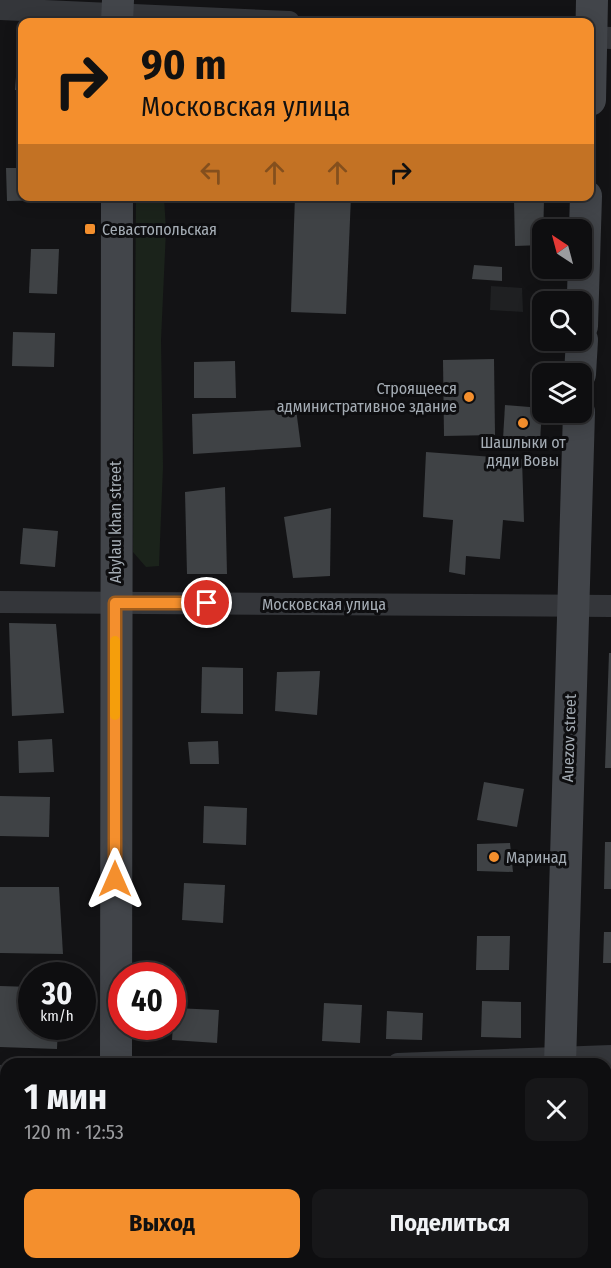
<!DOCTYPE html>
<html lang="ru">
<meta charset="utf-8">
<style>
:root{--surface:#0e0e10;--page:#171719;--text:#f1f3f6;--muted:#9b9c9f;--line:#2e2e30;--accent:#f48f2d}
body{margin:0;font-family:"Fira Sans Condensed",sans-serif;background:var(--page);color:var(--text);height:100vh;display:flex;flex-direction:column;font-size:22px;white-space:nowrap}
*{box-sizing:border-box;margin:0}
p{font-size:20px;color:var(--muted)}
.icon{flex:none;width:33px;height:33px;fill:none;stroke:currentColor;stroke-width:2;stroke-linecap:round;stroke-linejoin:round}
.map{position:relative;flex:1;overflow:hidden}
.sheet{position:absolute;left:0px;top:1058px;width:612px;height:212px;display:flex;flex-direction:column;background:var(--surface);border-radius:18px 18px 0 0;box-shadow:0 3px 15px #0003,0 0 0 2px var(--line)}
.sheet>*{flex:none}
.hud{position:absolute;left:18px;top:18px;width:576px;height:183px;border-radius:12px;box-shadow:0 3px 15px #0003,0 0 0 2px var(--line);background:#f48f2d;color:#111;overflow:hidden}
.needle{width:39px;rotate:324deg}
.fabs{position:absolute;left:532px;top:219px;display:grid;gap:12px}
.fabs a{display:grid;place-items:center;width:60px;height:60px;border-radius:12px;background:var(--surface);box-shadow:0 3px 15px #0003,0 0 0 2px var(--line);font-size:30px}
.speed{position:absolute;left:18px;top:962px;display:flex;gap:12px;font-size:30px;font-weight:700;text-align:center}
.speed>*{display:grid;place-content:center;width:78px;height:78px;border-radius:50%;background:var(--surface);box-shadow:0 3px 15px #0003,0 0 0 2px var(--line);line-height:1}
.speed small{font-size:15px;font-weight:400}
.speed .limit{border:9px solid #d22;background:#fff;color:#111}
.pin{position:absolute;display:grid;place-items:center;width:51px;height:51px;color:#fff;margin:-26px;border:3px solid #fff;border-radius:50%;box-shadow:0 2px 6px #0007}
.me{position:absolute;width:66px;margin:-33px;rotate:0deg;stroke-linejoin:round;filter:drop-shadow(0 0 4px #0008)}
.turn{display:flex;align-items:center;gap:21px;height:126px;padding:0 24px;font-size:27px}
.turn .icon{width:78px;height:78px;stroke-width:2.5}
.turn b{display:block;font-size:42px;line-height:51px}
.lanes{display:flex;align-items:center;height:57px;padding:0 24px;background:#0003;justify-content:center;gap:30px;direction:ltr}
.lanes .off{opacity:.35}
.round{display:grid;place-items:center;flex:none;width:63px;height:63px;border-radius:12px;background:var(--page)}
.headline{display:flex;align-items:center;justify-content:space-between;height:102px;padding:0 24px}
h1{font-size:36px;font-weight:700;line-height:45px}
.primary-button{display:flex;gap:12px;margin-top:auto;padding:12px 24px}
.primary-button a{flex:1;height:69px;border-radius:12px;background:var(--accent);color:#111;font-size:24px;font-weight:700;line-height:69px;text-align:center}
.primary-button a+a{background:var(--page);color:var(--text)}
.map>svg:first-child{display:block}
</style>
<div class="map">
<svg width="611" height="1268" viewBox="0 0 611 1268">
<rect width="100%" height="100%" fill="#131315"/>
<polygon fill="#1f2022" points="491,286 522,288 523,312 490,310"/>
<polygon fill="#1b231b" points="136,197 164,197 166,230 161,340 163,467 159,566 146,567 133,552"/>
<g fill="#3f4245">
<polygon points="18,51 22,51 22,90 15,90"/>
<polygon points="6,168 22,168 22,196 53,196 53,200 7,201"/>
<polygon points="295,196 351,196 346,314 291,312"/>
<polygon points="446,196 486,196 485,203 446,200"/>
<polygon points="544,199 543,245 515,246 514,200"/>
<polygon points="31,249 59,249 57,294 29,293"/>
<polygon points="474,265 502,267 502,281 472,279"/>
<polygon points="13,332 55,333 54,367 12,366"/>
<polygon points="494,359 495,435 444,436 443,360"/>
<polygon points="235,361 236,398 194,398 194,362"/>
<polygon points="505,405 542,408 540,442 503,439"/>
<polygon points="296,409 301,447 193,454 192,414"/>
<polygon points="426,452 522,459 524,522 503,520 500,559 466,556 465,575 449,572 453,520 423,517"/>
<polygon points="225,487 227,574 187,574 185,492"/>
<polygon points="331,508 330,576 293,578 284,517"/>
<polygon points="23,528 58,531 55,567 20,564"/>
<polygon points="9,623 56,624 64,713 12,716"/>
<polygon points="609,653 611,653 611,768 605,768"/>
<polygon points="202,667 243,668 243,714 201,713"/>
<polygon points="320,671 317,715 275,711 277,672"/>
<polygon points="52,739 54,772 19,773 18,741"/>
<polygon points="218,741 219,764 190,764 188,742"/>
<polygon points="484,782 524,789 517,827 477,820"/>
<polygon points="0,796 50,797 49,837 0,836"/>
<polygon points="204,806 247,808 246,845 203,843"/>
<polygon points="605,842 611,842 611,889 604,889"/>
<polygon points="510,843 513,872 477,871 477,844"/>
<polygon points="184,883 225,885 223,923 182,920"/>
<polygon points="0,887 59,887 63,954 0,953"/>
<polygon points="604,932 611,932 611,963 603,963"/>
<polygon points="477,936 510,936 509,970 476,970"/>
<polygon points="0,986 32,987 32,1026 58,1026 57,1049 0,1047"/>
<polygon points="482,1001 521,1002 521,1038 481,1037"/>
<polygon points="324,1003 362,1005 360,1043 322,1041"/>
<polygon points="174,1008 219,1010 217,1043 172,1040"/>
<polygon points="387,1011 423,1013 422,1040 386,1039"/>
<polygon points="611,1128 611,1170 607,1170 606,1129"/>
<polygon points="2,1161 6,1161 6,1185 1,1185"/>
<polygon points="478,1263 502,1263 503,1268 478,1268"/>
</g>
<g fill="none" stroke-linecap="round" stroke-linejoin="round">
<g stroke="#34363a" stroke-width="22">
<polyline points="0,9 289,22"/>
<polyline points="590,37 611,38"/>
<polyline points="0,602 611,606"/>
<polyline points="398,1064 611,1056"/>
<polyline points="0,1076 6,1076"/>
</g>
<g stroke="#42454a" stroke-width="32">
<polyline points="117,22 118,0"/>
<polyline points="590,100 592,0"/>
<polyline points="582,326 586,196"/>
<polyline points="580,374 582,340"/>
<polyline points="116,1064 117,196"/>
<polyline points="560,1064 579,412"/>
<polyline points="114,1268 114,1263"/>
<polyline points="555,1268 555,1263"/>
</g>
</g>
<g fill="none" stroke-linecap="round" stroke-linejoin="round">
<defs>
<polyline id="route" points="115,879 115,603 207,603"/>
</defs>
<use href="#route" stroke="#9f5d1d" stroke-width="15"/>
<use href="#route" stroke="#f48f2d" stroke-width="10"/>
<polyline stroke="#f59e0b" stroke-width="10" points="115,641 115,715"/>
</g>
<g fill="#f48f2d" stroke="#0e0e10" stroke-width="2">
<rect x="84" y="223" width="12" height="12" rx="3"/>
<circle cx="469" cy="397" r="6"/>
<circle cx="523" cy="423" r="6"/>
<circle cx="494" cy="857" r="6"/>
</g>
<g text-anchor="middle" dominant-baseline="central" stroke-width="6" stroke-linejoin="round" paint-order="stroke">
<g font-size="16" fill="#a5adb5" stroke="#0e0e10" text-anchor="start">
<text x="102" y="229">Севастопольская</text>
<text x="457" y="388" text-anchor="end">Строящееся<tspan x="457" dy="18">административное здание</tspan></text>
<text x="523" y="442" text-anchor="middle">Шашлыки от<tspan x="523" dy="18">дяди Вовы</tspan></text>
<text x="506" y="857">Маринад</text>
</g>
<g font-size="16" fill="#a5adb5" stroke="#0e0e10">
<text transform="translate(115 522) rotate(-90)">Abylau khan street</text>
<text x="324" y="604">Московская улица</text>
<text transform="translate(569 738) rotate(-88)">Auezov street</text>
</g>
</g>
</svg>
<div class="fabs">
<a><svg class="needle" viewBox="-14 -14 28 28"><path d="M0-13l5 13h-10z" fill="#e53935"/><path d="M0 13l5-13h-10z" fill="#9b9c9f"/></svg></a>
<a><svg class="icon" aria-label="search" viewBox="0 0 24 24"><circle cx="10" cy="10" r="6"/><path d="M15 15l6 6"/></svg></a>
<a><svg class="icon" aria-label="layers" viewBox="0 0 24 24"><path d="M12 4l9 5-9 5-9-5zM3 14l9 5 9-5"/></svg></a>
</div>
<div class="speed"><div>30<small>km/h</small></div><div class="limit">40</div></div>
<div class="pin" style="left:207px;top:603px;background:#d93025"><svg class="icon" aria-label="arrive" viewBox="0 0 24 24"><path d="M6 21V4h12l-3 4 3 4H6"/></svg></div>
<svg class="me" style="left:115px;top:879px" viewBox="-20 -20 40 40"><path d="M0-17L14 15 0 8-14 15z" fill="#f48f2d" stroke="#fff" stroke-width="4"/></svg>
<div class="hud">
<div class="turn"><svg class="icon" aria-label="right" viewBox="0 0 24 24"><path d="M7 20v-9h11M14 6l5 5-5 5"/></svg><div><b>90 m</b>Московская улица</div></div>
<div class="lanes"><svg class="icon off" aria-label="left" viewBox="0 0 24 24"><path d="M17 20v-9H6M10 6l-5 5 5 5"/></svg><svg class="icon off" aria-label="ahead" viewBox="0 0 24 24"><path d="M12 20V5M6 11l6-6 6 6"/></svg><svg class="icon off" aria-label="ahead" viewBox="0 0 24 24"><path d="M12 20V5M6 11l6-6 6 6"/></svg><svg class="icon" aria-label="right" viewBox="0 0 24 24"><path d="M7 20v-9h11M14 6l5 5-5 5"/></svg></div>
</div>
<section class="sheet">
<div class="headline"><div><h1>1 мин</h1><p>120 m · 12:53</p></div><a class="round"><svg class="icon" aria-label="close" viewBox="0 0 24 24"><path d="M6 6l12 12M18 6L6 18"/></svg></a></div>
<div class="primary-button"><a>Выход</a><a>Поделиться</a></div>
</section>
</div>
